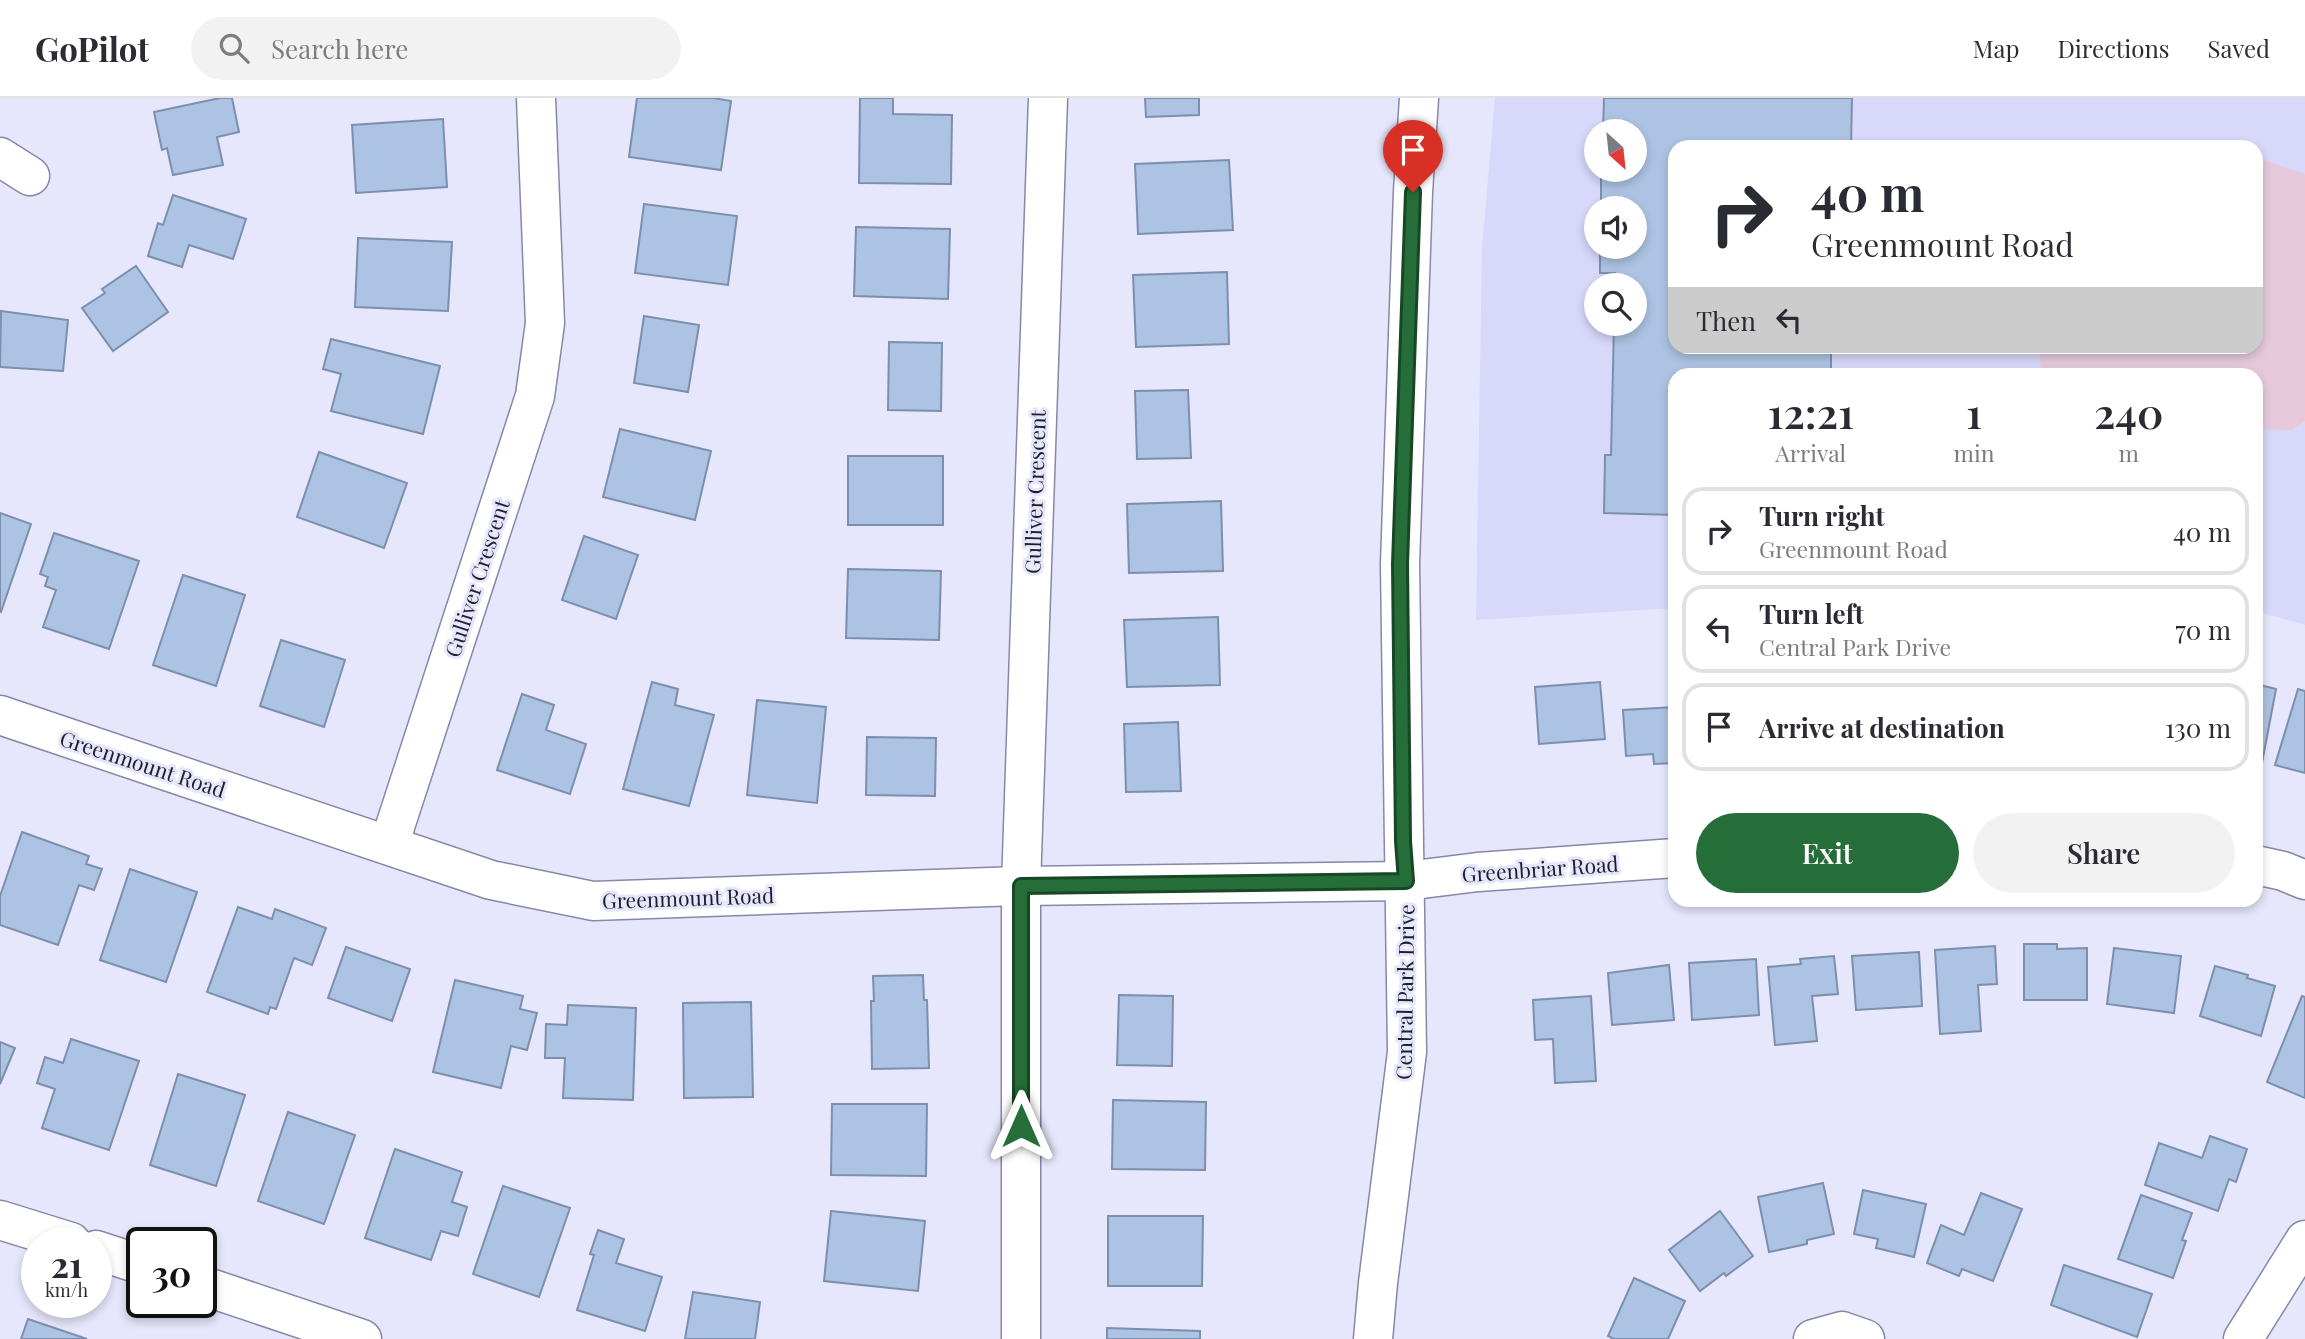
<!DOCTYPE html>
<style>
:root{--surface:#fff;--page:#f2f2f3;--text:#2b2b33;--muted:#7c7c81;--line:#e1e1e2;--accent:#256d39}
body{margin:0;font-family:"Playfair Display",serif;background:var(--page);color:var(--text);height:100vh;display:flex;flex-direction:column;font-size:26px;white-space:nowrap}
*{box-sizing:border-box;margin:0}
p{font-size:23px;color:var(--muted)}
.icon{flex:none;width:38px;height:38px;fill:none;stroke:currentColor;stroke-width:2;stroke-linecap:round;stroke-linejoin:round}
.map{position:relative;flex:1;overflow:hidden}
.side{position:absolute;left:1668px;top:270px;width:595px;height:539px;display:flex;flex-direction:column;background:var(--surface);border-radius:21px;box-shadow:0 4px 10px #0003}
.side>*{flex:none}
.guide{position:absolute;left:1668px;top:42px;width:595px;height:214px;border-radius:21px;box-shadow:0 4px 10px #0003;background:#fff;color:var(--text);overflow:hidden}
.needle{width:46px;rotate:153deg}
.tools{position:absolute;left:1584px;top:21px;display:grid;gap:14px}
.tools a{display:grid;place-items:center;width:63px;height:63px;border-radius:50%;background:var(--surface);box-shadow:0 4px 10px #0003;font-size:35px}
.speed{position:absolute;left:21px;top:1129px;display:flex;gap:14px;font-size:35px;font-weight:700;text-align:center}
.speed>*{display:grid;place-content:center;width:91px;height:91px;border-radius:50%;background:var(--surface);box-shadow:0 4px 10px #0003;line-height:1}
.speed small{font-size:18px;font-weight:400}
.speed .limit{border:4px solid #111;border-radius:10px;background:#fff;color:#111}
.pin{position:absolute;display:grid;place-items:center;width:60px;height:60px;color:#fff;margin:-72px -30px;border-radius:50% 50% 50% 0;rotate:-45deg;box-shadow:0 0 7px #0007}
.pin .icon{rotate:45deg}
.me{position:absolute;width:77px;margin:-38px;rotate:0deg;stroke-linejoin:round;filter:drop-shadow(0 0 5px #0008)}
.turn{display:flex;align-items:center;gap:24px;height:147px;padding:0 28px;font-size:32px}
.turn .icon{width:91px;height:91px;stroke-width:2.5}
.turn b{display:block;font-size:49px;line-height:60px}
.then{display:flex;align-items:center;height:66px;padding:0 28px;background:#0003;gap:14px;font-size:26px}
.eta{display:flex;justify-content:space-evenly;align-items:center;height:119px;text-align:center}
.eta b{font-size:42px;font-weight:600;line-height:49px}
.primary-button{display:flex;gap:14px;margin-top:auto;padding:14px 28px}
.primary-button a{flex:1;height:80px;border-radius:42px;background:var(--accent);color:#fff;font-size:28px;font-weight:600;line-height:80px;text-align:center}
.primary-button a+a{background:var(--page);color:var(--text)}
ul{padding:0;list-style:none}
li{display:flex;align-items:center;gap:21px;height:88px;margin:0 14px 10px;padding:0 14px;border:4px solid var(--line);border-radius:21px}
li div{flex:1}
li b{display:block;font-size:26px}
li em{font-style:normal}
header{display:flex;align-items:center;gap:42px;box-sizing:border-box;height:98px;padding:0 35px;background:var(--surface);border-bottom:2px solid var(--line)}
header strong{font-size:33px}
nav{display:flex;gap:38px;margin-inline-start:auto;font-size:24px}
.search{width:490px;height:63px;background:var(--page);display:flex;align-items:center;gap:18px;box-sizing:border-box;padding:0 24px;border-radius:38px;color:var(--muted);font-size:26px}
.map>svg:first-child{display:block}
</style>
<header>
<strong>GoPilot</strong>
<div class="search"><svg class="icon" aria-label="search" viewBox="0 0 24 24"><circle cx="10" cy="10" r="6"/><path d="M15 15l6 6"/></svg>Search here</div>
<nav><a>Map</a><a>Directions</a><a>Saved</a></nav>
</header>
<div class="map">
<svg width="2305" height="1241" viewBox="0 0 2305 1241">
<rect width="100%" height="100%" fill="#e6e6fc"/>
<path fill="#d7d8fa" fill-rule="evenodd" d="M1495 0H2305V527L2256 513V276H1675V510L1476 522 1482 151ZM1596 33H1634V72H1596ZM1675 49H2256V248H1675ZM1596 110H1634V149H1596ZM1596 187H1634V226H1596Z"/>
<polygon fill="#e6cadc" points="2256,61 2263,62 2305,76 2305,323 2292,332 2256,331 2256,276 2043,276 2040,265 2041,249 2256,248"/>
<g fill="#adc3e3" stroke="#7c8fac" stroke-width="2">
<polygon points="220,0 232,0 239,34 217,39 223,67 173,77 167,50 162,52 154,14"/>
<polygon points="637,0 713,0 731,3 721,72 629,59"/>
<polygon points="860,0 893,0 893,16 952,17 951,86 859,85"/>
<polygon points="1145,0 1199,0 1199,17 1146,19"/>
<polygon points="1604,0 1852,0 1851,49 1675,49 1675,248 1831,248 1831,276 1675,276 1675,417 1604,415 1605,357 1611,357 1614,226 1634,226 1634,187 1615,187 1615,175 1600,175 1600,149 1634,149 1634,110 1601,110 1601,72 1634,72 1634,33 1603,33"/>
<polygon points="443,21 447,89 356,95 352,27"/>
<polygon points="1229,62 1233,132 1138,136 1135,66"/>
<polygon points="173,97 246,121 233,161 189,147 182,169 148,158 158,125 163,127"/>
<polygon points="644,106 737,118 728,187 635,175"/>
<polygon points="856,129 950,131 948,201 854,198"/>
<polygon points="358,140 452,144 448,213 355,209"/>
<polygon points="136,168 168,214 113,253 82,210 105,195 102,191"/>
<polygon points="1227,174 1229,246 1136,249 1133,177"/>
<polygon points="1,213 68,222 63,273 0,269"/>
<polygon points="644,218 699,227 688,294 634,285"/>
<polygon points="331,241 440,268 423,336 331,313 341,276 323,271"/>
<polygon points="889,244 942,245 941,313 888,312"/>
<polygon points="1188,292 1191,360 1137,361 1135,293"/>
<polygon points="620,331 711,353 695,422 603,399"/>
<polygon points="319,354 407,385 384,450 297,419"/>
<rect x="848" y="358" width="95" height="69"/>
<polygon points="1221,403 1223,473 1129,475 1127,406"/>
<polygon points="0,415 31,426 1,514 0,513"/>
<polygon points="54,435 139,463 109,551 43,529 56,492 45,488 48,479 40,476"/>
<polygon points="584,438 638,457 616,521 562,502"/>
<polygon points="848,471 941,473 939,542 846,540"/>
<polygon points="183,477 245,497 216,588 153,567"/>
<polygon points="1218,519 1220,587 1127,589 1124,522"/>
<polygon points="281,542 345,562 324,629 260,608"/>
<polygon points="652,584 678,591 675,607 714,617 689,708 623,691"/>
<polygon points="1600,584 1605,641 1539,646 1535,589"/>
<polygon points="2256,586 2276,591 2262,665 2256,664"/>
<polygon points="2298,591 2305,593 2305,675 2275,667"/>
<polygon points="522,596 554,607 546,632 586,646 570,696 497,672"/>
<polygon points="757,602 826,609 817,705 747,697"/>
<polygon points="1675,609 1675,665 1654,666 1653,656 1626,658 1623,612"/>
<polygon points="1178,624 1181,693 1126,694 1124,626"/>
<polygon points="867,639 936,640 935,698 866,697"/>
<polygon points="22,734 89,758 86,766 102,771 94,792 79,787 58,847 0,827 0,798"/>
<polygon points="130,771 197,794 166,884 100,862"/>
<polygon points="238,809 272,821 275,811 326,830 312,867 294,860 276,911 270,909 268,916 207,894"/>
<polygon points="2024,846 2057,846 2057,851 2087,850 2087,902 2024,902"/>
<polygon points="1995,848 1997,886 1978,887 1981,933 1940,936 1935,852"/>
<polygon points="346,849 410,871 392,923 328,900"/>
<polygon points="2114,850 2181,858 2174,915 2107,906"/>
<polygon points="1919,854 1922,908 1856,912 1852,858"/>
<polygon points="1834,858 1838,896 1812,898 1817,943 1775,947 1768,869 1801,866 1800,861"/>
<polygon points="1756,861 1759,917 1692,922 1689,865"/>
<polygon points="1669,867 1674,922 1612,927 1608,875"/>
<polygon points="2215,868 2248,877 2247,880 2275,888 2261,938 2200,918"/>
<polygon points="923,877 924,902 927,902 929,970 872,971 871,903 874,903 873,878"/>
<polygon points="455,882 523,898 520,911 537,915 527,952 511,948 501,990 433,974"/>
<polygon points="1119,897 1173,898 1172,968 1117,967"/>
<polygon points="1591,898 1596,983 1555,985 1553,941 1535,942 1533,902"/>
<polygon points="2302,898 2305,899 2305,1000 2267,984"/>
<polygon points="751,904 753,999 684,1000 683,905"/>
<polygon points="568,907 636,910 633,1002 563,1000 565,960 545,960 546,926 567,927"/>
<polygon points="71,941 139,963 109,1052 42,1030 55,991 37,985 45,959 63,965"/>
<polygon points="0,944 15,950 0,986"/>
<polygon points="178,976 245,997 216,1088 150,1067"/>
<polygon points="1113,1002 1206,1004 1205,1072 1112,1071"/>
<polygon points="832,1006 927,1006 926,1078 831,1077"/>
<polygon points="288,1014 355,1037 324,1126 258,1103"/>
<polygon points="2210,1038 2247,1051 2236,1084 2229,1081 2218,1113 2145,1087 2159,1045 2202,1060"/>
<polygon points="395,1051 462,1074 452,1104 467,1109 458,1138 441,1133 431,1162 365,1140"/>
<polygon points="1823,1085 1834,1136 1807,1142 1807,1146 1769,1154 1758,1099"/>
<polygon points="503,1088 570,1110 539,1199 473,1176"/>
<polygon points="1863,1092 1926,1106 1914,1159 1876,1150 1878,1141 1854,1136"/>
<polygon points="1981,1095 2022,1111 1993,1183 1962,1171 1959,1178 1927,1165 1941,1127 1964,1137"/>
<polygon points="2141,1097 2192,1115 2182,1142 2186,1143 2173,1180 2118,1161"/>
<polygon points="831,1113 925,1123 918,1193 824,1183"/>
<polygon points="1720,1113 1753,1158 1726,1178 1724,1175 1700,1193 1669,1152"/>
<polygon points="1108,1118 1203,1118 1202,1188 1108,1188"/>
<polygon points="598,1132 624,1141 616,1165 662,1179 645,1233 577,1212 594,1157 590,1156"/>
<polygon points="2064,1167 2152,1196 2137,1239 2051,1207"/>
<polygon points="1634,1180 1685,1203 1668,1241 1614,1241 1608,1238"/>
<polygon points="693,1194 760,1204 755,1241 685,1241"/>
<polygon points="28,1221 87,1241 21,1241"/>
<polygon points="1107,1230 1200,1233 1200,1241 1107,1241"/>
</g>
<g fill="none" stroke-linecap="round" stroke-linejoin="round">
<defs>
<g id="street">
<polyline points="0,59 30,78"/>
<polyline points="0,617 491,782 593,803 1021,788 1406,783 1478,774 1675,760"/>
<polyline points="389,747 535,298 545,225 536,0"/>
<polyline points="2256,767 2283,773 2305,782"/>
<polyline points="0,1122 71,1144"/>
<polyline points="96,1152 142,1167"/>
<polyline points="201,1187 362,1241"/>
<polyline points="1021,1241 1021,788 1048,0"/>
<polyline points="1813,1241 1842,1233 1865,1241"/>
<polyline points="2243,1241 2305,1142"/>
</g>
<polyline id="secondary" points="1373,1241 1378,1185 1407,954 1400,466 1413,94 1419,0"/>
</defs>
<use href="#street" stroke="#8787a8" stroke-width="41"/>
<use href="#secondary" stroke="#8787a8" stroke-width="41"/>
<use href="#street" stroke="#fff" stroke-width="38"/>
<use href="#secondary" stroke="#fff" stroke-width="38"/>
</g>
<g fill="none" stroke-linecap="round" stroke-linejoin="round">
<defs>
<polyline id="route" points="1021,1028 1021,788 1406,783 1403,743 1400,466 1413,94"/>
</defs>
<use href="#route" stroke="#184725" stroke-width="18"/>
<use href="#route" stroke="#256d39" stroke-width="12"/>
</g>
<g text-anchor="middle" dominant-baseline="central" stroke-width="6" stroke-linejoin="round" paint-order="stroke">
<g font-size="21" fill="#1f1f2c" stroke="#e6e6fc">
<text transform="translate(1034 394) rotate(-88)">Gulliver Crescent</text>
<text transform="translate(476 480) rotate(-72)">Gulliver Crescent</text>
<text transform="translate(143 665) rotate(18)">Greenmount Road</text>
<text transform="translate(1540 770) rotate(-4)">Greenbriar Road</text>
<text transform="translate(688 799) rotate(-2)">Greenmount Road</text>
<text transform="translate(1404 894) rotate(-89)">Central Park Drive</text>
</g>
</g>
</svg>
<div class="tools">
<a><svg class="needle" viewBox="-14 -14 28 28"><path d="M0-13l5 13h-10z" fill="#e53935"/><path d="M0 13l5-13h-10z" fill="#7c7c81"/></svg></a>
<a><svg class="icon" aria-label="sound" viewBox="0 0 24 24"><path d="M4 9h4l5-4v14l-5-4H4zM17 9q2 3 0 6"/></svg></a>
<a><svg class="icon" aria-label="search" viewBox="0 0 24 24"><circle cx="10" cy="10" r="6"/><path d="M15 15l6 6"/></svg></a>
</div>
<div class="speed"><div>21<small>km/h</small></div><div class="limit">30</div></div>
<div class="pin" style="left:1413px;top:94px;background:#d93025"><svg class="icon" aria-label="arrive" viewBox="0 0 24 24"><path d="M6 21V4h12l-3 4 3 4H6"/></svg></div>
<svg class="me" style="left:1021px;top:1028px" viewBox="-20 -20 40 40"><path d="M0-17L14 15 0 8-14 15z" fill="#256d39" stroke="#fff" stroke-width="4"/></svg>
<div class="guide">
<div class="turn"><svg class="icon" aria-label="right" viewBox="0 0 24 24"><path d="M7 20v-9h11M14 6l5 5-5 5"/></svg><div><b>40 m</b>Greenmount Road</div></div>
<div class="then">Then<svg class="icon" aria-label="left" viewBox="0 0 24 24"><path d="M17 20v-9H6M10 6l-5 5 5 5"/></svg></div>
</div>
<section class="side">
<div class="eta">
<div><b>12:21</b><p>Arrival</p></div>
<div><b>1</b><p>min</p></div>
<div><b>240</b><p>m</p></div>
</div>
<ul>
<li><svg class="icon" aria-label="right" viewBox="0 0 24 24"><path d="M7 20v-9h11M14 6l5 5-5 5"/></svg><div><b>Turn right</b><p>Greenmount Road</p></div><em>40 m</em></li>
<li><svg class="icon" aria-label="left" viewBox="0 0 24 24"><path d="M17 20v-9H6M10 6l-5 5 5 5"/></svg><div><b>Turn left</b><p>Central Park Drive</p></div><em>70 m</em></li>
<li><svg class="icon" aria-label="arrive" viewBox="0 0 24 24"><path d="M6 21V4h12l-3 4 3 4H6"/></svg><div><b>Arrive at destination</b></div><em>130 m</em></li>
</ul>
<div class="primary-button"><a>Exit</a><a>Share</a></div>
</section>
</div>
